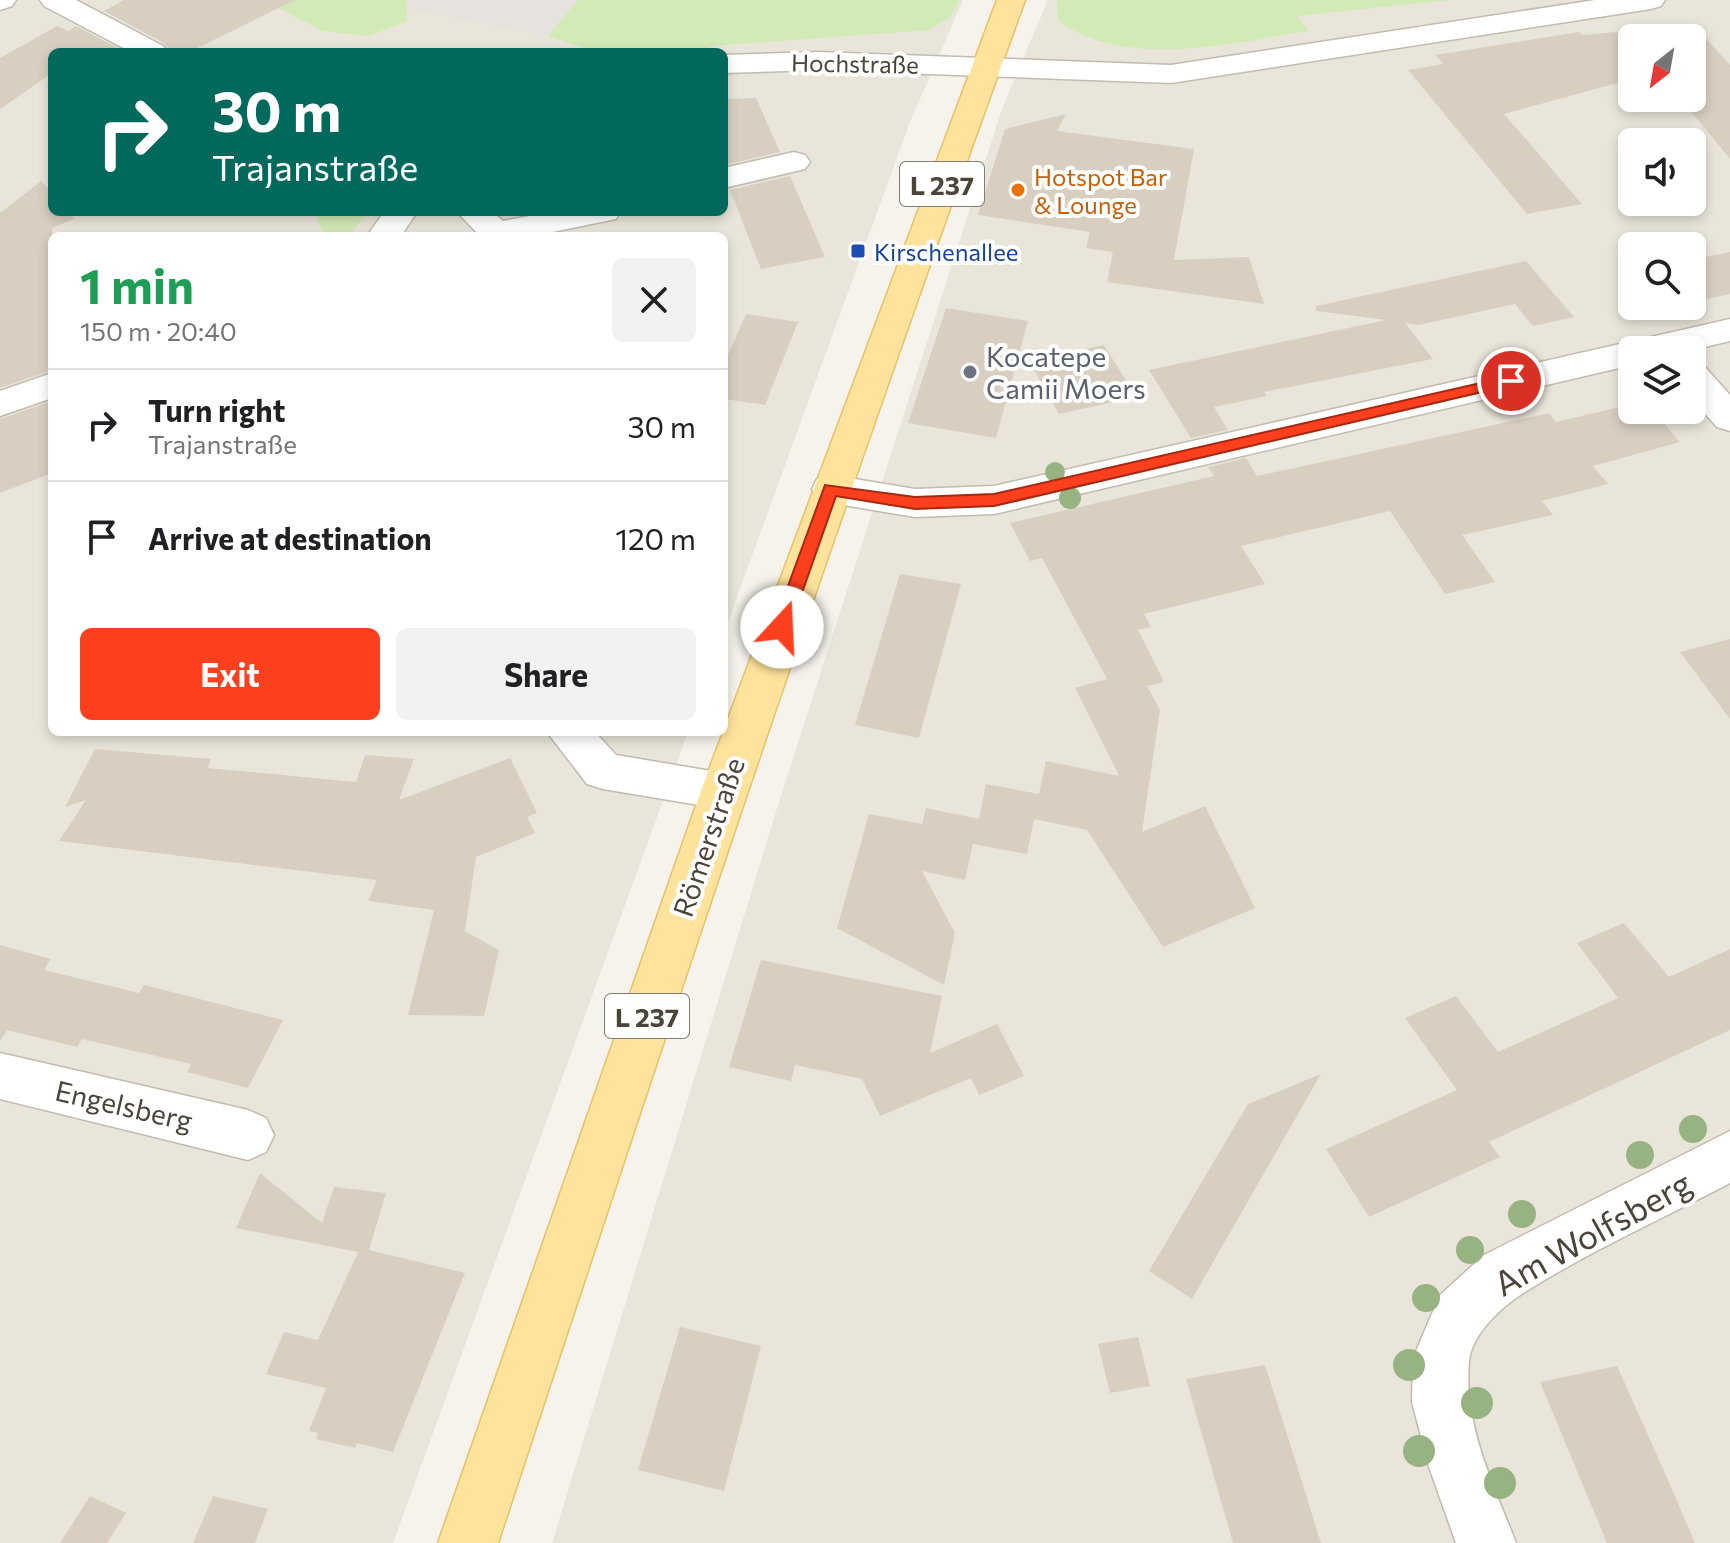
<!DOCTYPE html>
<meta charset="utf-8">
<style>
:root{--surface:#fff;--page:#f2f2f2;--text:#202124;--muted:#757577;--line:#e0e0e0;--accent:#fc3f1d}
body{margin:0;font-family:Commissioner,sans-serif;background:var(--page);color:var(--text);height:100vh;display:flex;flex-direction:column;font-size:30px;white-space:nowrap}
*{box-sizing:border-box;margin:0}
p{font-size:26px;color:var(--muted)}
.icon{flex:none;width:44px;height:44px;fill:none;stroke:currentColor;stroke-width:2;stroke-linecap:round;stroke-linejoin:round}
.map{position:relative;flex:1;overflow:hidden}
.panel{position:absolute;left:48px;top:232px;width:680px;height:504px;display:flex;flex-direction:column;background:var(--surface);border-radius:12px;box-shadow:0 4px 12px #0003}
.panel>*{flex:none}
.banner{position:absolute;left:48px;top:48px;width:680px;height:168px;border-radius:12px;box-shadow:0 4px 12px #0003;background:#00695c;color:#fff;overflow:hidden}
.needle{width:52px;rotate:211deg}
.tools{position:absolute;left:1618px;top:24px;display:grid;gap:16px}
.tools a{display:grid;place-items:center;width:88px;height:88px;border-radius:12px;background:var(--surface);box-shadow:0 4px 12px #0003;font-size:40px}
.pin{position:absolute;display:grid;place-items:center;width:68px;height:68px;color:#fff;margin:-34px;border:4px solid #fff;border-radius:50%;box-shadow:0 2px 8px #0007}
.me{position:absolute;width:88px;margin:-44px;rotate:20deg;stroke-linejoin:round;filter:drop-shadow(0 0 6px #0008)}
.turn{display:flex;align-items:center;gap:28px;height:168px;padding:0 32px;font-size:36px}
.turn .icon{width:104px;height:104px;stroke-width:2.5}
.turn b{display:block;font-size:56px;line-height:68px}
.round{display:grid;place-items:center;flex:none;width:84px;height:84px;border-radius:12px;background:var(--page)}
.head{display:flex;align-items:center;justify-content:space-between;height:136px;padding:0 32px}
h1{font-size:48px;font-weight:700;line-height:60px;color:#1e9e55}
.button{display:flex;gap:16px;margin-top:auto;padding:16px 32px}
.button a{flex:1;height:92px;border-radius:12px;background:var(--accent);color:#fff;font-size:32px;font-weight:700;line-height:92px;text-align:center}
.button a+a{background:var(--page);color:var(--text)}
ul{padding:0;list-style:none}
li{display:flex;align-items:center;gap:24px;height:112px;padding:0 32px;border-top:2px solid var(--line)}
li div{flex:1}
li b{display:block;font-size:30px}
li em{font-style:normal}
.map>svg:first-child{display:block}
</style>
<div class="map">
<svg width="1730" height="1543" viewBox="0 0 1730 1543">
<rect width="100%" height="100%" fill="#f6f3ec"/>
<g fill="#eae5da" fill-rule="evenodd">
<path d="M0 0H963L910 122 724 633V236H52V732H688L393 1543H0ZM52 52H724V212H52Z"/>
<path d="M1048 0H1730V1543H552L778 805 1002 109ZM1632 38H1692V98H1632ZM1632 142H1692V202H1632ZM1632 246H1692V306H1632ZM1632 350H1692V410H1632Z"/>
</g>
<polygon fill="#e6e2dd" points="407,0 578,0 548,36 407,8"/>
<g fill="#d2eab5">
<polygon points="263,0 407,0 407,21 369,36 323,31"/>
<polygon points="578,0 959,0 951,17 929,30 713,46 692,52 597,52 548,36"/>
<path d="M1057 0H1450L1297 16 1309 31C1231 43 1128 70 1058 21Z"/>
<polygon points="315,212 369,212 348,236 324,236"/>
</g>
<g fill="#d8cfc1">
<polygon points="124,0 295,0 189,52 171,52 164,43 104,11"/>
<polygon points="1694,25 1730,65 1730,159 1680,98 1692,98 1692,38 1632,38 1632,79 1504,114 1582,204 1527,214 1408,70 1443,64 1435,55 1529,40 1579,32 1582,35"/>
<polygon points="57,26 68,31 76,26 125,52 52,52 52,73 0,109 0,58"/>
<polygon points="756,98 780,152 724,165 724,99"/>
<polygon points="1066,114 1057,131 1194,149 1174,260 1249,257 1264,304 1107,282 1113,252 1086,248 1090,232 978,215 1005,129"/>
<polygon points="790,176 825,257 761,269 730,190"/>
<polygon points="41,181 52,193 52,212 68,212 74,219 52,228 52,370 0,388 0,213"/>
<polygon points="1730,252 1730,294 1692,302 1692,260"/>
<polygon points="1526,261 1574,317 1533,326 1515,304 1418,325 1405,323 1433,359 1264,392 1267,396 1214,407 1228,430 1191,438 1149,370 1386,320 1316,311 1316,306"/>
<polygon points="946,308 1028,321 996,438 908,423"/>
<polygon points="746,314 798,322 765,405 724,399 724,364"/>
<polygon points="1104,345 1136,397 1059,414 1029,361"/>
<polygon points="52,401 52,473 0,493 0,419"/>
<polygon points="1632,404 1632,410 1652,410 1680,442 1593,466 1608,484 1542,501 1553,515 1462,535 1495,582 1445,594 1390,511 1241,546 1265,584 1144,614 1151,627 1138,630 1164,682 1147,686 1160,710 1142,832 1205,806 1255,908 1163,947 1087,830 1034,819 1027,854 973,844 965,880 922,871 955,933 944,985 837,928 869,814 922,824 926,808 979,819 986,784 1039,794 1046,761 1119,776 1075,688 1107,679 1042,558 1030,561 1010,523 1214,476 1208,467 1246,458 1257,476 1549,413 1556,422"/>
<polygon points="900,574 961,584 919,738 855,725"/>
<polygon points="1730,639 1730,719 1680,652"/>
<polygon points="95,749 211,759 208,768 356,782 365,755 414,759 399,800 510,758 537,813 527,817 535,833 476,857 465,931 499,950 484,1016 408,1015 434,910 368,901 377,880 59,841 86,800 65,807"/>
<polygon points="1624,923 1669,977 1730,949 1730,1030 1489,1142 1500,1157 1369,1217 1326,1149 1457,1090 1405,1018 1456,996 1498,1052 1618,998 1577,943"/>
<polygon points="0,945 51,959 44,970 139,993 144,985 283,1020 248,1088 187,1072 191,1064 82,1039 77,1047 7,1030 0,1041"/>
<polygon points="761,960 942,996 930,1053 997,1024 1024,1076 979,1095 971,1078 880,1116 862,1079 795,1065 791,1081 729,1067"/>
<polygon points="1321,1074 1192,1299 1149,1271 1248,1104"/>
<polygon points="260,1173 322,1223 334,1187 386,1193 369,1250 465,1273 393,1452 357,1443 355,1448 316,1439 318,1433 309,1431 326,1388 266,1374 284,1332 318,1340 358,1252 236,1228"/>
<polygon points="680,1327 761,1346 724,1491 638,1470"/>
<polygon points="1138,1337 1150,1386 1110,1393 1098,1344"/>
<polygon points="1265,1365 1293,1453 1321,1543 1233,1543 1186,1379"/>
<polygon points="1617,1366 1668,1480 1695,1543 1607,1543 1540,1382"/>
<polygon points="90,1496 126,1513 107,1543 60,1543"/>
<polygon points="213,1496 268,1509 255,1543 193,1543"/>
</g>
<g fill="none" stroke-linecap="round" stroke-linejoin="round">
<defs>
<g id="minor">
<polygon points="0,0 16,0 12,6 0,10"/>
<polygon points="40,0 76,0 163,46 168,52 131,52 44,6"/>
<polygon points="1595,0 1665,0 1661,6 1651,9 1171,83 818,70 724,73 724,55 818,52 1171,65"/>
<polygon points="794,152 805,155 810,162 805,169 724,188 724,168"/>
<polygon points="384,212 417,212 401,236 367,236"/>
<polygon points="457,212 492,212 503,221 552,212 620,212 616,219 533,236 480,236"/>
<polygon points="1730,319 1730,341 1692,350 1632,350 1632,365 994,514 915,517 831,503 817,499 812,489 817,479 831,475 915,489 994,486"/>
<polygon points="1692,364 1705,367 1730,395 1730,431 1717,427 1692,399"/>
<polygon points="52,373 52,398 0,416 0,391"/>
<polygon points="547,732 595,732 616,755 723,773 739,778 745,791 739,804 723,809 603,789 587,784"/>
<polygon points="0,1053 248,1110 266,1118 274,1135 266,1152 248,1160 0,1099"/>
<path d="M1730 1131V1183C1662 1219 1590 1251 1525 1292 1502 1306 1472 1334 1469 1361 1463 1424 1494 1486 1516 1543H1456L1429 1467 1412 1402 1413 1358 1440 1295 1484 1255Z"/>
</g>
<path id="major" d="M997 0H1025C839 511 668 1026 498 1543H438L701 791Z"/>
</defs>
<use href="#minor" stroke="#c2bbae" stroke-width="3"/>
<use href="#major" stroke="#e6c16a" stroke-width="3"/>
<use href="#minor" fill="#fff" fill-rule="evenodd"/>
<use href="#major" fill="#ffe39c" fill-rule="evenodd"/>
</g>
<g fill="#97b381">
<circle cx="1055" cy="472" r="10"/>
<circle cx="1070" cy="498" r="11"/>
<circle cx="1693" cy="1129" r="14"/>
<circle cx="1640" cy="1155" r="14"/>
<circle cx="1522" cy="1214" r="14"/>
<circle cx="1470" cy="1250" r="14"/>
<circle cx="1426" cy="1298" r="14"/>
<circle cx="1409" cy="1365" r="16"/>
<circle cx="1477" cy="1403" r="16"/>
<circle cx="1419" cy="1451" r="16"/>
<circle cx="1500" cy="1483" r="16"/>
</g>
<polygon fill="#fc3f1d" stroke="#a42913" stroke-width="2" points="1511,376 1518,381 1516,384 994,506 915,509 836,496 790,627 782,633 773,627 825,485 915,497 994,494"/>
<circle fill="#e8710a" stroke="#fff" stroke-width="3" cx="1018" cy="190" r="8"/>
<rect fill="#1a4fb4" stroke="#fff" stroke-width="3" x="850" y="243" width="16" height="16" rx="4"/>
<circle fill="#6b7280" stroke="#fff" stroke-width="3" cx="970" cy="372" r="8"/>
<g text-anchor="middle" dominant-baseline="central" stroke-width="8" stroke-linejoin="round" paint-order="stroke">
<g font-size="24" fill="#4b4439" stroke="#fff">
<text transform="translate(855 63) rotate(1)">Hochstraße</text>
</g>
<g font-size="24" fill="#c56008" stroke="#fff" text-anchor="start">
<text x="1034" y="176">Hotspot Bar<tspan x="1034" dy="28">&amp; Lounge</tspan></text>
</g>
<g font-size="24" fill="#164399" stroke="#fff" text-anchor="start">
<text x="874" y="251">Kirschenallee</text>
</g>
<g fill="#fff" stroke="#817c74" stroke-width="2">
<rect x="900" y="162" width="84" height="44" rx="6"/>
<rect x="605" y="994" width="84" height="44" rx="6"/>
</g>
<g font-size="26" font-weight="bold" fill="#4b4439">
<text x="942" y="184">L 237</text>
<text x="647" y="1016">L 237</text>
</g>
<g font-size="28" fill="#5b616d" stroke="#fff" text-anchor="start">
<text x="986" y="356">Kocatepe<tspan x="986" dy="32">Camii Moers</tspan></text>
</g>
<g font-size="28" fill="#4b4439" stroke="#fff">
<text transform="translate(708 837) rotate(-71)">Römerstraße</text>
<text transform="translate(124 1105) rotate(13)">Engelsberg</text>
</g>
<g font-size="34" fill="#4b4439" stroke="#fff">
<text transform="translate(1592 1232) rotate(-29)">Am Wolfsberg</text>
</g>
</g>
</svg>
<div class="tools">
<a><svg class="needle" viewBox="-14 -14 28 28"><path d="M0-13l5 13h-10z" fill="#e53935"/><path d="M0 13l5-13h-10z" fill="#757577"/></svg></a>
<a><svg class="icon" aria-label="sound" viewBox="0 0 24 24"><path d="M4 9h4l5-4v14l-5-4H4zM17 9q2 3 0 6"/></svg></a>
<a><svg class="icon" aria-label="search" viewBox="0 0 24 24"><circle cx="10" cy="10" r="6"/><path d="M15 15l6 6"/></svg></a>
<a><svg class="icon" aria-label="layers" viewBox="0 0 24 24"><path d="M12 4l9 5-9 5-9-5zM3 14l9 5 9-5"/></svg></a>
</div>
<div class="pin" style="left:1511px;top:381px;background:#d93025"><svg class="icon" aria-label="arrive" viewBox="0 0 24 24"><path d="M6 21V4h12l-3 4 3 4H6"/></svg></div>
<svg class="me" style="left:782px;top:627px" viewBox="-20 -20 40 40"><circle r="19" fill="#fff"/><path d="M0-13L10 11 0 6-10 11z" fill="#fc3f1d"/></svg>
<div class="banner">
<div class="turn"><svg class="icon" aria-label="right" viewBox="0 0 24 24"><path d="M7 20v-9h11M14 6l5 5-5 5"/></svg><div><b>30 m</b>Trajanstraße</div></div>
</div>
<section class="panel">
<div class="head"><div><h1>1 min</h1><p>150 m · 20:40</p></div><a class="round"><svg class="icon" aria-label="close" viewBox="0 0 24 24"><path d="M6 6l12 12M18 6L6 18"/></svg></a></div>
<ul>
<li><svg class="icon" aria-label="right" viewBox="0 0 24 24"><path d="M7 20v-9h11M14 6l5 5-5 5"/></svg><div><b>Turn right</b><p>Trajanstraße</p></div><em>30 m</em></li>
<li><svg class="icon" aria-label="arrive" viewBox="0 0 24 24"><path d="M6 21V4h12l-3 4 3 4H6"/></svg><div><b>Arrive at destination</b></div><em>120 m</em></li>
</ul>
<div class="button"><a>Exit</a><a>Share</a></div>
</section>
</div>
